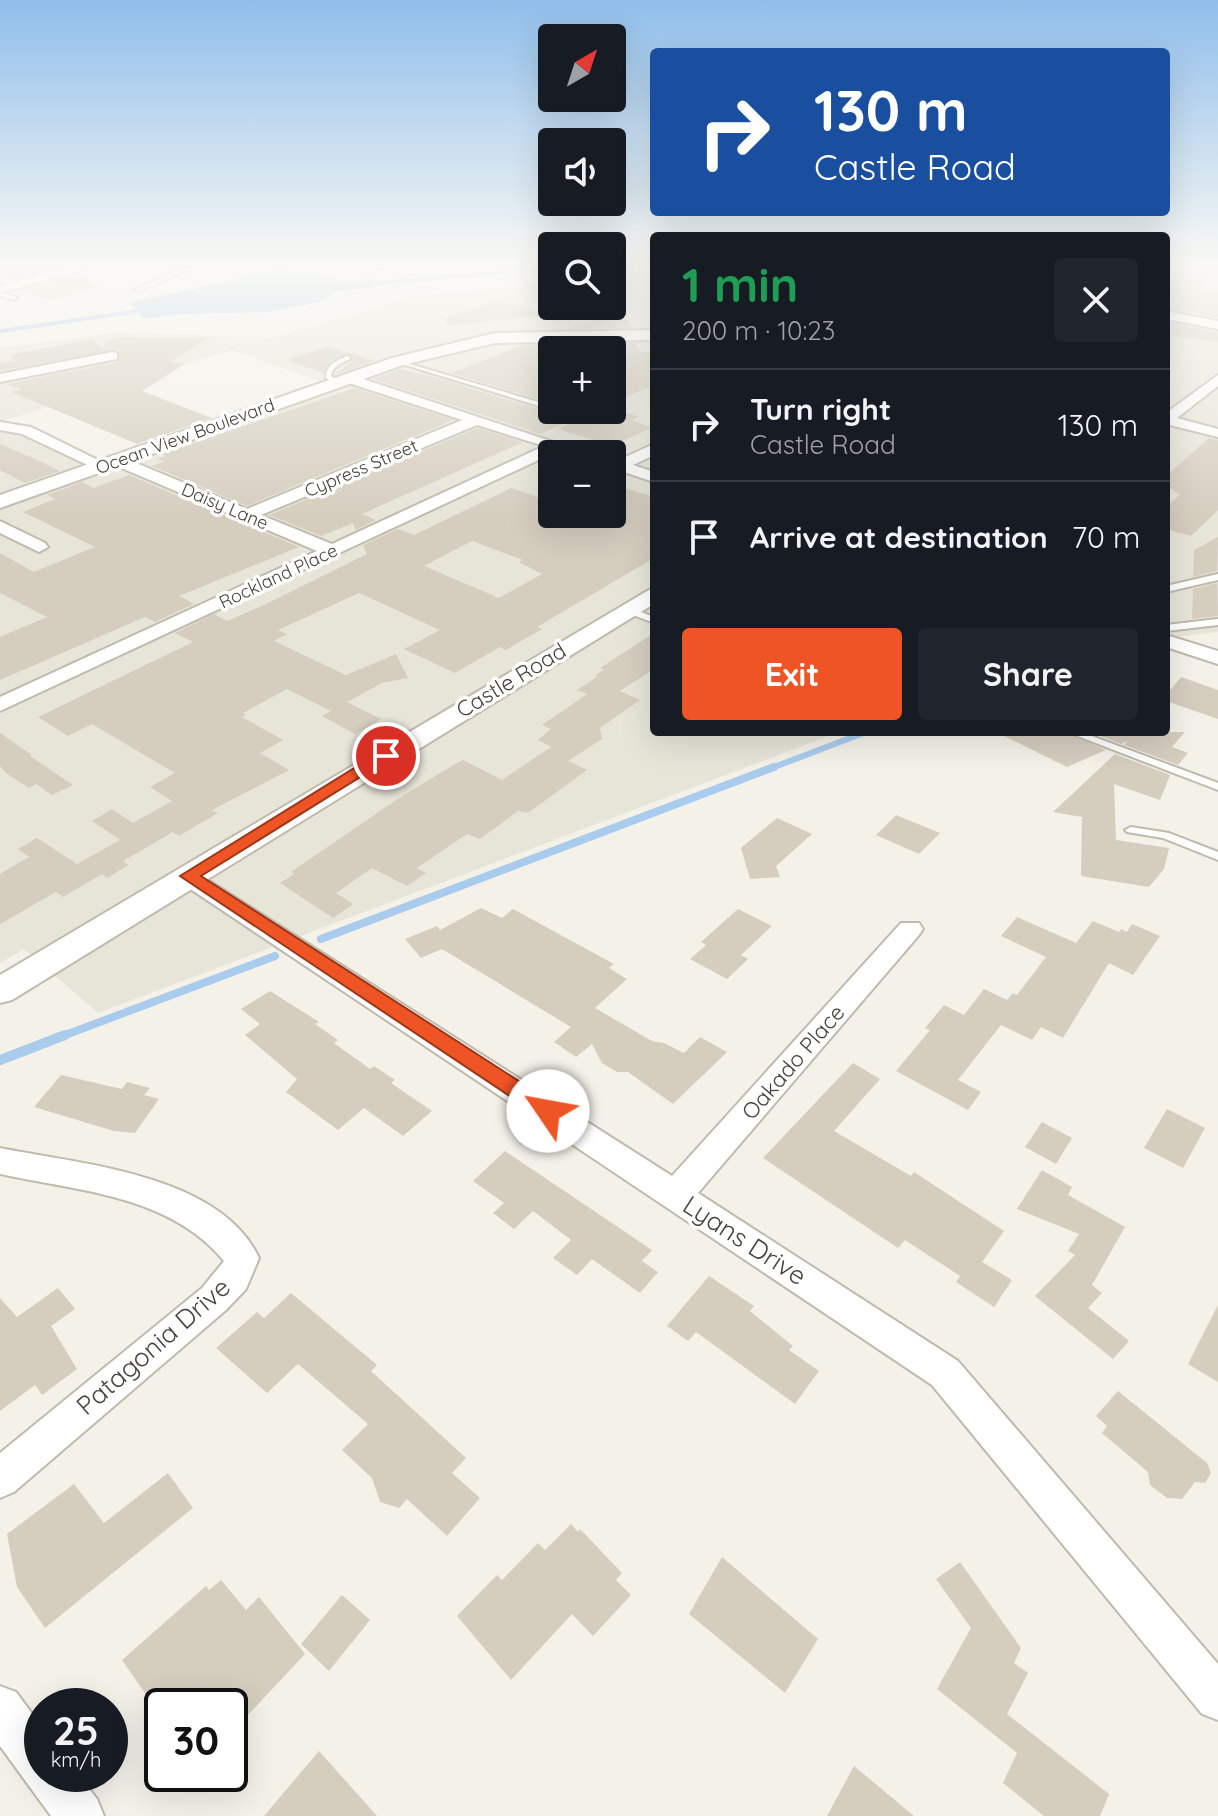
<!DOCTYPE html>
<meta charset="utf-8">
<style>
:root{--surface:#171b24;--page:#20242c;--text:#f1f3f6;--muted:#9ea1a6;--line:#363941;--accent:#ef5425}
body{margin:0;font-family:Quicksand,sans-serif;background:var(--page);color:var(--text);height:100vh;display:flex;flex-direction:column;font-size:30px;white-space:nowrap}
*{box-sizing:border-box;margin:0}
p{font-size:26px;color:var(--muted)}
.icon{flex:none;width:44px;height:44px;fill:none;stroke:currentColor;stroke-width:2;stroke-linecap:round;stroke-linejoin:round}
.map{position:relative;flex:1;overflow:hidden}
.side{position:absolute;left:650px;top:232px;width:520px;height:504px;display:flex;flex-direction:column;background:var(--surface);border-radius:8px;box-shadow:0 8px 32px #0002}
.side>*{flex:none}
.hud{position:absolute;left:650px;top:48px;width:520px;height:168px;border-radius:8px;box-shadow:0 8px 32px #0002;background:#1a4fa0;color:#fff;overflow:hidden}
.needle{width:52px;rotate:39deg}
.buttons{position:absolute;left:538px;top:24px;display:grid;gap:16px}
.buttons a{display:grid;place-items:center;width:88px;height:88px;border-radius:8px;background:var(--surface);box-shadow:0 8px 32px #0002;font-size:40px}
.speed{position:absolute;left:24px;top:1688px;display:flex;gap:16px;font-size:40px;font-weight:700;text-align:center}
.speed>*{display:grid;place-content:center;width:104px;height:104px;border-radius:50%;background:var(--surface);box-shadow:0 8px 32px #0002;line-height:1}
.speed small{font-size:20px;font-weight:400}
.speed .limit{border:4px solid #111;border-radius:12px;background:#fff;color:#111}
.pin{position:absolute;display:grid;place-items:center;width:68px;height:68px;color:#fff;margin:-34px;border:4px solid #fff;border-radius:50%;box-shadow:0 2px 8px #0007}
.me{position:absolute;width:88px;margin:-44px;rotate:303deg;stroke-linejoin:round;filter:drop-shadow(0 0 6px #0008)}
.turn{display:flex;align-items:center;gap:28px;height:168px;padding:0 32px;font-size:36px}
.turn .icon{width:104px;height:104px;stroke-width:2.5}
.turn b{display:block;font-size:56px;line-height:68px}
.round{display:grid;place-items:center;flex:none;width:84px;height:84px;border-radius:8px;background:var(--page)}
.summary{display:flex;align-items:center;justify-content:space-between;height:136px;padding:0 32px}
h1{font-size:48px;font-weight:800;line-height:60px;color:#1e9e55}
.primary-button{display:flex;gap:16px;margin-top:auto;padding:16px 32px}
.primary-button a{flex:1;height:92px;border-radius:8px;background:var(--accent);color:#fff;font-size:32px;font-weight:800;line-height:92px;text-align:center}
.primary-button a+a{background:var(--page);color:var(--text)}
ul{padding:0;list-style:none}
li{display:flex;align-items:center;gap:24px;height:112px;padding:0 32px;border-top:2px solid var(--line)}
li div{flex:1}
li b{display:block;font-size:30px}
li em{font-style:normal}
.map>svg:first-child{display:block}
</style>
<div class="map">
<svg width="1218" height="1816" viewBox="0 0 1218 1816">
<rect width="100%" height="100%" fill="#f4f1e9"/>
<g fill="#e7e4d8" fill-rule="evenodd">
<polygon points="1166,263 1218,263 1218,632 1166,638"/>
<path d="M654 272V732H839L98 1013 24 949 0 963V348L118 332 270 338 414 297 552 283V306H612V277ZM232 350 340 388 119 469 3 421ZM552 350H612V410H552ZM552 454H612V514H552Z"/>
</g>
<polygon fill="#a9cced" points="281,269 344,281 372,279 375,287 336,291 319,302 267,312 180,314 145,319 130,303"/>
<g fill="none" stroke-linecap="round" stroke-linejoin="round">
<g stroke="#a9cced" stroke-width="4">
<polyline points="365,284 552,268"/>
<polyline points="0,331 146,310"/>
</g>
<polyline stroke="#a9cced" stroke-width="6" points="769,769 866,732"/>
<g stroke="#a9cced" stroke-width="8">
<polyline points="321,939 774,767"/>
<polyline points="60,1037 275,956"/>
</g>
<polyline stroke="#a9cced" stroke-width="10" points="0,1060 65,1035"/>
</g>
<g fill="#d5cebf" fill-rule="evenodd">
<polygon points="12,263 38,263 53,268 12,279 0,274 0,266"/>
<polygon points="1191,263 1218,263 1218,273 1202,284 1208,285 1201,289 1218,292 1218,318 1166,308 1166,270"/>
<polygon points="76,275 95,281 87,283 98,287 49,300 21,290"/>
<polygon points="496,300 547,315 447,326 445,319"/>
<polygon points="624,308 631,327 568,329"/>
<polygon points="1166,322 1218,332 1218,342 1166,335"/>
<polygon points="115,337 208,338 170,362 185,364 142,391 212,418 137,444 12,392 21,389 6,384 118,362 118,350 0,371 0,363 16,361 10,355 92,339 102,347"/>
<polygon points="636,343 639,352 654,352 654,385 612,403 612,350 552,350 552,403 451,373 524,345"/>
<polygon points="328,346 375,361 335,375 353,360 349,353 331,361 323,373 286,360"/>
<polygon points="401,369 438,378 573,420 540,434 373,379"/>
<polygon points="355,388 453,420 247,506 152,466 164,462 157,459 166,456 162,454"/>
<polygon points="612,408 639,417 632,420 652,428 611,446 558,429 576,420 591,422 593,418 588,415"/>
<polygon points="477,428 523,442 362,514 376,520 356,530 353,523 321,536 269,515"/>
<polygon points="1209,438 1218,440 1218,510 1191,536 1166,529 1166,507 1180,495 1166,485 1166,476"/>
<polygon points="0,444 35,459 60,471 25,483 0,470"/>
<polygon points="129,475 299,547 179,596 194,604 155,622 145,617 0,680 0,637 47,617 0,593 0,553 34,572 95,547 23,512 55,499 47,495 82,482 93,488"/>
<path d="M612 484 654 497V558L537 627 542 629 506 650 500 647 455 673 404 649 440 630 359 593 278 630 287 634 274 641 346 675 396 654 408 678 382 683 347 702 381 719 355 734 322 716 342 705 331 711 287 689 243 713 246 715 242 717 283 740 260 753 289 770 212 810 218 813 179 836 173 832 123 861 128 865 107 878 102 874 63 897 56 892 0 924V874L29 857 18 849 37 838 77 864 120 840 92 821 112 809 133 823 172 801 150 787 175 773 92 724 68 736 38 717 193 642 175 633 214 614 227 621 262 606 367 554 363 545 398 529 414 535 511 488 552 502V514H612ZM472 541 523 560 519 562 542 574 499 598 424 566Z"/>
<polygon points="1218,537 1217,571 1193,577 1194,550"/>
<polygon points="1217,583 1218,616 1192,619 1193,589"/>
<polygon points="654,633 654,669 620,691 640,700 600,728 602,739 568,761 587,770 528,813 518,811 480,839 467,834 417,868 426,873 407,886 372,868 336,893 353,904 333,918 280,883 294,874 291,872 396,800 455,764 463,760 502,780 551,747 538,740 551,729 542,725 587,694 577,690 598,676 595,675 604,670 600,668"/>
<polygon points="1181,677 1218,690 1218,719 1166,701 1166,695"/>
<polygon points="996,732 1064,732 1106,750 1067,767"/>
<polygon points="1090,732 1185,732 1172,747 1188,753 1178,765 1124,745 1128,741 1121,744"/>
<polygon points="0,733 32,755 30,756 73,785 52,795 36,784 29,788 6,773 0,766"/>
<polygon points="1115,754 1170,775 1160,800 1114,784 1116,840 1169,848 1164,869 1149,887 1081,876 1082,817 1053,812"/>
<polygon points="896,815 940,833 919,854 876,835"/>
<polygon points="777,818 812,834 776,866 780,877 750,879 741,848"/>
<polygon points="481,908 502,918 513,909 614,964 609,968 627,979 595,1008 652,1041 664,1043 684,1053 700,1037 727,1052 673,1104 628,1072 617,1072 602,1063 592,1044 576,1057 554,1042 571,1027 442,949 421,958 405,939 437,926 440,930"/>
<polygon points="738,909 772,926 741,955 748,959 727,979 690,959 706,945 701,942"/>
<polygon points="1017,917 1076,943 1093,921 1119,932 1121,929 1127,932 1132,924 1160,936 1133,975 1109,963 1063,1038 1041,1027 1032,1040 1001,1025 958,1080 981,1092 968,1110 896,1071 930,1030 925,1028 944,1005 964,1015 984,989 1007,1000 1013,993 1017,995 1046,957 1001,936"/>
<polygon points="270,991 319,1022 315,1024 338,1040 334,1043 370,1069 374,1066 395,1080 391,1083 432,1111 403,1136 364,1108 338,1130 286,1092 297,1079 245,1035 260,1024 241,1009"/>
<polygon points="853,1063 880,1079 834,1131 911,1176 914,1172 1004,1231 982,1262 1012,1280 994,1307 956,1282 960,1276 905,1240 898,1248 763,1158"/>
<polygon points="61,1075 122,1089 127,1082 150,1088 144,1095 159,1099 135,1133 114,1131 34,1107"/>
<polygon points="1167,1109 1205,1128 1183,1168 1144,1148"/>
<polygon points="1042,1122 1072,1138 1056,1164 1025,1147"/>
<polygon points="505,1151 652,1250 642,1261 658,1272 640,1293 592,1259 577,1275 553,1258 571,1240 533,1211 514,1229 493,1213 504,1203 473,1181"/>
<polygon points="1042,1170 1072,1187 1068,1195 1125,1227 1092,1285 1102,1293 1088,1308 1129,1341 1113,1359 1035,1296 1075,1255 1068,1251 1079,1234 1017,1209"/>
<polygon points="709,1276 754,1306 750,1311 793,1346 789,1350 819,1371 795,1404 696,1332 688,1341 667,1326"/>
<polygon points="58,1288 75,1309 51,1326 77,1369 42,1395 35,1385 0,1411 0,1298 17,1317"/>
<polygon points="291,1293 377,1365 371,1371 466,1458 452,1473 480,1498 447,1536 407,1499 399,1508 380,1502 372,1478 342,1450 368,1424 298,1364 267,1393 216,1348 257,1312 264,1318"/>
<polygon points="1218,1305 1218,1382 1188,1364"/>
<polygon points="1118,1391 1207,1463 1211,1473 1205,1483 1195,1482 1182,1499 1167,1498 1150,1485 1148,1472 1102,1433 1107,1426 1096,1416"/>
<polygon points="168,1473 193,1508 45,1628 17,1587 7,1534 74,1484 104,1523"/>
<polygon points="571,1524 578,1532 580,1529 622,1573 616,1580 631,1595 593,1636 572,1614 511,1680 457,1616 497,1575 502,1580 538,1543 545,1550"/>
<polygon points="722,1557 818,1639 785,1693 689,1614"/>
<polygon points="960,1562 1021,1648 1014,1663 1028,1673 1007,1714 1109,1794 1100,1816 1044,1816 1003,1783 1017,1753 937,1689 971,1628 936,1579"/>
<polygon points="221,1580 246,1610 259,1597 305,1654 230,1734 230,1706 154,1706 122,1660 206,1586 209,1590"/>
<polygon points="342,1595 370,1620 329,1671 301,1644"/>
<polygon points="319,1751 377,1816 264,1816"/>
<polygon points="854,1766 914,1816 827,1816"/>
</g>
<g fill="none" stroke-linecap="round" stroke-linejoin="round">
<defs>
<g id="service">
<polygon points="202,263 211,263 183,272 139,291 134,290 179,270"/>
<polygon points="366,263 375,263 386,267 383,269"/>
<polygon points="0,277 18,284 19,285 16,287 0,281"/>
<polygon points="0,292 16,297 17,298 14,300 0,296"/>
<path d="M348 356 350 359C341 363 333 366 331 376L338 381V383H334L326 378C325 365 337 360 348 356Z"/>
<polygon points="396,360 552,406 552,410 396,362"/>
<polygon points="556,410 566,410 590,419 585,420"/>
<polygon points="1218,574 1218,580 1166,592 1166,586"/>
<polygon points="628,607 654,617 654,623 625,612 625,608"/>
<polygon points="1218,619 1218,625 1166,631 1166,625"/>
<polygon points="1067,732 1081,732 1218,783 1218,790"/>
<polygon points="1131,827 1169,833 1218,852 1218,860 1163,838 1127,832 1125,830"/>
</g>
<g id="minor">
<polygon points="1166,311 1218,321 1218,329 1166,319"/>
<polygon points="112,352 117,353 117,359 0,382 0,374"/>
<path d="M348 374 590 454 558 451 0 711V697L317 551 112 464V458H124L247 509 462 420 343 381V375ZM477 425 544 446 332 544 261 515Z"/>
<polygon points="1218,375 1218,386 1177,418 1218,429 1218,437 1166,424 1166,413"/>
<polygon points="0,422 31,427 110,466 96,469 22,434 0,430"/>
<polygon points="654,444 654,455 633,465 654,472 654,482 612,468 612,458 619,460"/>
<polygon points="0,521 45,543 48,547 39,552 0,533"/>
<polygon points="1166,635 1218,651 1218,664 1166,647"/>
<polygon points="189,868 672,1176 901,923 919,923 923,929 919,935 698,1193 958,1361 1218,1664 1218,1720 1202,1714 932,1385 180,882 176,876 180,870"/>
<path d="M0 1148C80 1164 220 1174 259 1258L246 1289 226 1310 14 1492 0 1498V1453L202 1288 224 1261C170 1195 78 1191 0 1174Z"/>
<polygon points="0,1686 16,1692 42,1727 42,1774 78,1774 97,1799 104,1816 51,1816 0,1746"/>
</g>
<g id="tertiary">
<polygon points="84,263 108,263 0,293 0,285"/>
<polygon points="654,330 654,340 495,343 403,365 0,508 0,495 392,358 495,333"/>
<polygon points="654,587 654,604 12,1000 0,1003 0,975"/>
</g>
</defs>
<use href="#service" stroke="#bfbaac" stroke-width="4"/>
<use href="#minor" stroke="#bfbaac" stroke-width="4"/>
<use href="#tertiary" stroke="#bfbaac" stroke-width="4"/>
<use href="#service" fill="#fff" fill-rule="evenodd"/>
<use href="#minor" fill="#fff" fill-rule="evenodd"/>
<use href="#tertiary" fill="#fff" fill-rule="evenodd"/>
</g>
<linearGradient id="sky" x2="0" y2="1"><stop stop-color="#8fbeea"/><stop offset="0.51" stop-color="#faf9f5"/><stop offset="1" stop-color="#faf9f5" stop-opacity="0"/></linearGradient>
<rect width="1218" height="518" fill="url(#sky)"/>
<polygon fill="#ef5425" stroke="#9b3718" stroke-width="2" points="380,752 394,756 201,876 556,1105 559,1111 556,1117 541,1117 180,876"/>
<g text-anchor="middle" dominant-baseline="central" stroke-width="7" stroke-linejoin="round" paint-order="stroke">
<g font-size="18" fill="#474238" stroke="#fff">
<text transform="translate(185 436) rotate(-20)">Ocean View Boulevard</text>
<text transform="translate(361 468) rotate(-23)">Cypress Street</text>
<text transform="translate(225 506) rotate(23)">Daisy Lane</text>
<text transform="translate(278 576) rotate(-25)">Rockland Place</text>
</g>
<g font-size="22" fill="#474238" stroke="#fff">
<text transform="translate(511 680) rotate(-31)">Castle Road</text>
<text transform="translate(793 1062) rotate(-49)">Oakado Place</text>
</g>
<g font-size="26" fill="#474238" stroke="#fff">
<text transform="translate(745 1240) rotate(33)">Lyans Drive</text>
<text transform="translate(153 1346) rotate(-41)">Patagonia Drive</text>
</g>
</g>
</svg>
<div class="buttons">
<a><svg class="needle" viewBox="-14 -14 28 28"><path d="M0-13l5 13h-10z" fill="#e53935"/><path d="M0 13l5-13h-10z" fill="#9ea1a6"/></svg></a>
<a><svg class="icon" aria-label="sound" viewBox="0 0 24 24"><path d="M4 9h4l5-4v14l-5-4H4zM17 9q2 3 0 6"/></svg></a>
<a><svg class="icon" aria-label="search" viewBox="0 0 24 24"><circle cx="10" cy="10" r="6"/><path d="M15 15l6 6"/></svg></a>
<a>+</a>
<a>−</a>
</div>
<div class="speed"><div>25<small>km/h</small></div><div class="limit">30</div></div>
<div class="pin" style="left:386px;top:756px;background:#d93025"><svg class="icon" aria-label="arrive" viewBox="0 0 24 24"><path d="M6 21V4h12l-3 4 3 4H6"/></svg></div>
<svg class="me" style="left:548px;top:1111px" viewBox="-20 -20 40 40"><circle r="19" fill="#fff"/><path d="M0-13L10 11 0 6-10 11z" fill="#ef5425"/></svg>
<div class="hud">
<div class="turn"><svg class="icon" aria-label="right" viewBox="0 0 24 24"><path d="M7 20v-9h11M14 6l5 5-5 5"/></svg><div><b>130 m</b>Castle Road</div></div>
</div>
<section class="side">
<div class="summary"><div><h1>1 min</h1><p>200 m · 10:23</p></div><a class="round"><svg class="icon" aria-label="close" viewBox="0 0 24 24"><path d="M6 6l12 12M18 6L6 18"/></svg></a></div>
<ul>
<li><svg class="icon" aria-label="right" viewBox="0 0 24 24"><path d="M7 20v-9h11M14 6l5 5-5 5"/></svg><div><b>Turn right</b><p>Castle Road</p></div><em>130 m</em></li>
<li><svg class="icon" aria-label="arrive" viewBox="0 0 24 24"><path d="M6 21V4h12l-3 4 3 4H6"/></svg><div><b>Arrive at destination</b></div><em>70 m</em></li>
</ul>
<div class="primary-button"><a>Exit</a><a>Share</a></div>
</section>
</div>
